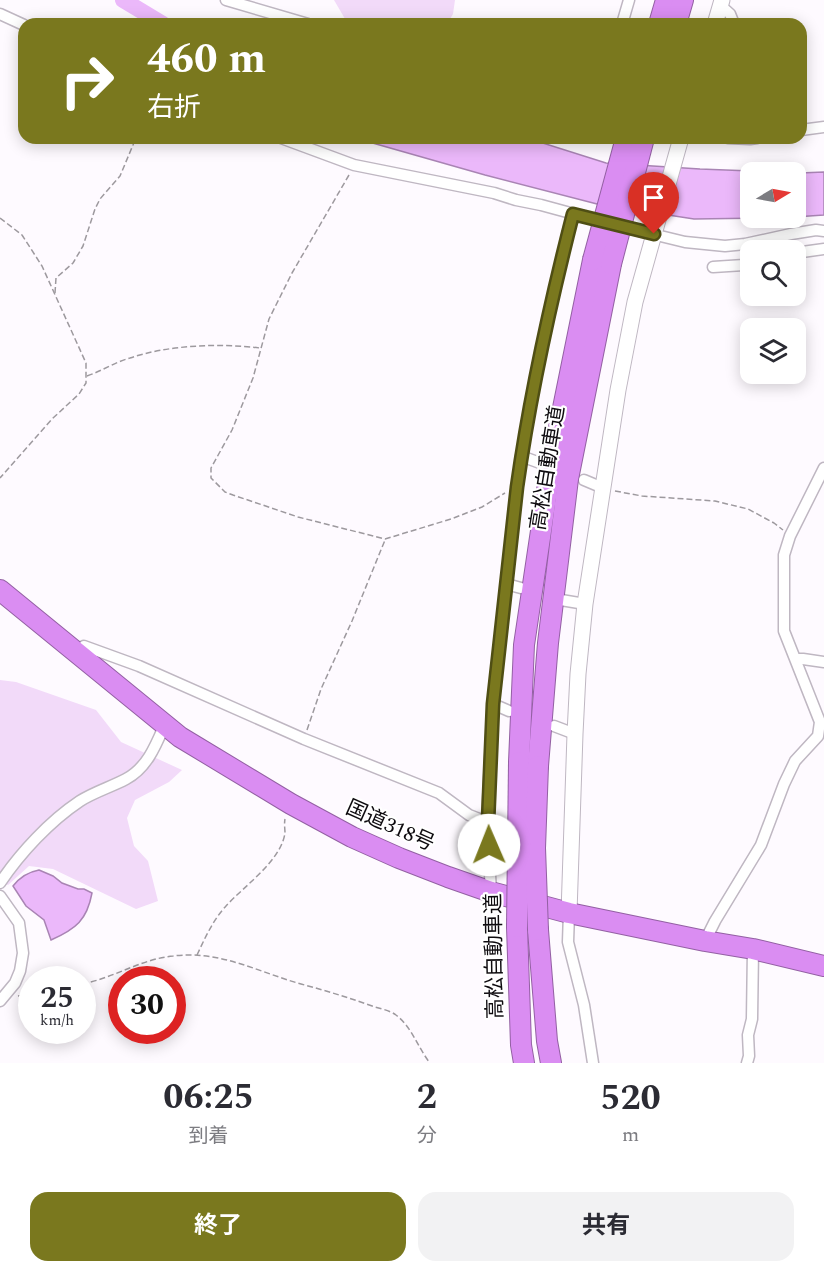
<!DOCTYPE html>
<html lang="ja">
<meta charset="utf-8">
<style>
:root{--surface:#fff;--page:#f2f2f3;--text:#2b2b33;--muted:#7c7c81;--accent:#7a781e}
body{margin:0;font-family:Spectral,"Noto Sans JP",serif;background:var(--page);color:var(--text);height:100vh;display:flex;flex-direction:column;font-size:22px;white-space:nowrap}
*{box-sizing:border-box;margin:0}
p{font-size:20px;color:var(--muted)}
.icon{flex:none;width:33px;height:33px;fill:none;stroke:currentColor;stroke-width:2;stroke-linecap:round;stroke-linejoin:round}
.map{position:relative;height:1063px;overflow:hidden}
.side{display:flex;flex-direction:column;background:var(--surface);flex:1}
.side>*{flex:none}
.guide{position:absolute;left:18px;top:18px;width:789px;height:126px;border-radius:18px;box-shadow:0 3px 15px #0003;background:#7a781e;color:#fff;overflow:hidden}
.needle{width:39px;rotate:80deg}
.tools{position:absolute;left:740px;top:162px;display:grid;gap:12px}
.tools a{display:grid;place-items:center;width:66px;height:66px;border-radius:12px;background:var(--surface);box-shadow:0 3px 15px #0003;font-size:30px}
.speed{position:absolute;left:18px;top:966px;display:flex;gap:12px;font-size:30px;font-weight:700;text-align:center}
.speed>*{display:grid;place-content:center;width:78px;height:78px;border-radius:50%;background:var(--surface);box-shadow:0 3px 15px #0003;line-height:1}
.speed small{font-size:15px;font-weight:400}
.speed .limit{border:9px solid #d22;background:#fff;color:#111}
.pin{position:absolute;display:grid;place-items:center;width:51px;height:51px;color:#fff;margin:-62px -26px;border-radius:50% 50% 50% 0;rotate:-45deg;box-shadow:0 0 6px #0007}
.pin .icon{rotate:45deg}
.me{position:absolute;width:66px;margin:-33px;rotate:359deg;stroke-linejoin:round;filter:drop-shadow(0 0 4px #0008)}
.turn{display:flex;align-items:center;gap:21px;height:126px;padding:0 30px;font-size:27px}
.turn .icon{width:78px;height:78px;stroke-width:2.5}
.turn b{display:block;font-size:42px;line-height:51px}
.eta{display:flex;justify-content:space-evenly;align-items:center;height:102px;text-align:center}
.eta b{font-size:36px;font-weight:700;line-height:42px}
.button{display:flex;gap:12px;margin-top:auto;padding:12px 30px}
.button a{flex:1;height:69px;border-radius:18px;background:var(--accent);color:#fff;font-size:24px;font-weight:700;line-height:69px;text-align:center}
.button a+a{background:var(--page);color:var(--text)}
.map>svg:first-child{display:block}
</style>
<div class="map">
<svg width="824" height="1063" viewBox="0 0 824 1063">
<rect width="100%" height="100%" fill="#fefaff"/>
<g fill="#f2daf9">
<polygon points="334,0 455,0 453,14 447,24 348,24"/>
<polygon points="0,680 16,682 96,710 121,742 182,770 169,782 135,800 127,818 134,846 148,861 158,901 136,909 53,869 29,866 8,885 0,881"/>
</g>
<g fill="#ebb8fa" stroke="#a984b4" stroke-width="1.5">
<polygon points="355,138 527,138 606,163 700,169 800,173 824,172 824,215 795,217 795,172 750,172 750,218 765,218 694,219 597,204 485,175"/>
<path d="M39 870 53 876 62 883 78 889H84L92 893C87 920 76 929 51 940L44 920 26 906 13 886C20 877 28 872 39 870Z"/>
</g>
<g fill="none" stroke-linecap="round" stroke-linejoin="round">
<polyline stroke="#ebb8fa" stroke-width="16" points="123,0 163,24"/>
<defs>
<g id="street">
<polyline points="226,0 308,24"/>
<polyline points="720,5 730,14 734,24"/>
<polyline points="0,14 24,25"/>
<polyline points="622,24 629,0"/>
<polyline points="801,130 824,127"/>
<polyline points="281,138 354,165 494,193 516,200 541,205 611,224 685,242 725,246 745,244 791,234 816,230 824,231"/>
<polyline points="728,138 750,139 757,138"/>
<polyline points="795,253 824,249"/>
<polyline points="713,267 744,265 750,263"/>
<polyline points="521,456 540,463"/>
<polyline points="584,480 603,488"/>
<polyline points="506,584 521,588"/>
<polyline points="561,600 585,604"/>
<polyline points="76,652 84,646 139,666 304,739 439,793 469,815 487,822"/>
<polyline points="796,659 803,659 824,662"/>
<polyline points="493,704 509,711"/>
<polyline points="554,726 575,734"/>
<path d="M0 883C20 853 50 821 80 801 94 792 111 787 126 779 147 768 156 745 165 724"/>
<path d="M491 892 487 822 493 704 517 487C530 395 550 304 573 214"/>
<polyline points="0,896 19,923 23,953 20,971 15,983 0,1001"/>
<polyline points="569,913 568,942 584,1005 593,1063"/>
<polyline points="705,941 715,921 761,845 784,784 795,761 818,736 820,722 784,631 784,555 790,536 824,468"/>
<polyline points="747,1063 749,1056 748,1035 752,1019 753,949"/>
</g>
<g id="secondary">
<polyline points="715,24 722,0"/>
<polyline points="569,913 575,734 578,674 585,604 618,390 635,302 681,138"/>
</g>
<g id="highway">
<polyline points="659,24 666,0"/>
<polyline points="676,24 683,0"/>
<polyline points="0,590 180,737 291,804 352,837 399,858 448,877 491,892 569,913 705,941 753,949 824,966"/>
<polyline points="519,762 524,645 549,477 593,260"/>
<polyline points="538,766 548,643 568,479 611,264"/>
<polyline points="517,927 521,1045 524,1063"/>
<polyline points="538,930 547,1041 551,1063"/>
</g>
</defs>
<use href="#street" stroke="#bfb7c2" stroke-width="13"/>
<use href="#secondary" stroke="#bfb7c2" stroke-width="17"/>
<use href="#highway" stroke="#9360a3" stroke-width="22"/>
<g stroke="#9d999e" stroke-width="1.5" stroke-dasharray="6 3" stroke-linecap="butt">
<polyline points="349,175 292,273 269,319 253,378 232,430 211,468 211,478 225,492 233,495 298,517 385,539 451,519 482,507 505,493"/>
<polyline points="0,218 22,235 42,266 86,363 86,383 79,394 52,419 0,478"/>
<polyline points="55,293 56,278 73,263 83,246 95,209 100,199 120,176 133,145 135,138"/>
<path d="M87 376C102 371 115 362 130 358 168 345 220 343 260 348"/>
<polyline points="615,491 642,496 715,501 748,509 774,523 783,530"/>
<polyline points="307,730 321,689 352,621 385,540"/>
<path d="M197 955C205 938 213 920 226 906 244 886 281 861 285 833 285 829 284 824 285 819"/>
<path d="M82 984C114 978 141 959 173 956 220 950 258 972 301 984 327 991 350 998 375 1007 382 1009 391 1011 396 1015 412 1027 418 1048 430 1063"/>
<polyline points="18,996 32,994"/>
</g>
<use href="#street" stroke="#fff" stroke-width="10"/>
<use href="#secondary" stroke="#fff" stroke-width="15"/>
<use href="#highway" stroke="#da8df2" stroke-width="20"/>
<defs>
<g id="highway-bridge">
<polyline points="593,260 626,138"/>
<polyline points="611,264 644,138"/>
<polyline points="517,927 519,762"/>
<polyline points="538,930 535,848 538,766"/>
</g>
</defs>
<use href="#highway-bridge" stroke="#9360a3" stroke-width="22" stroke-linecap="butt"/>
<use href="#highway-bridge" stroke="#da8df2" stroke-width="20"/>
</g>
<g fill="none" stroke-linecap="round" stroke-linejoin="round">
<defs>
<path id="route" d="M489 845 488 822 493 704 517 487C530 395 550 304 573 214L654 234"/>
</defs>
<use href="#route" stroke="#4f4e14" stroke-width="15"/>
<use href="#route" stroke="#7a781e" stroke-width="10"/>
</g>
<g text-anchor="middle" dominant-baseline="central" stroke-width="4.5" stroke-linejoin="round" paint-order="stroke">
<g font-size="21" fill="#0e0b0f" stroke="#fff">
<text transform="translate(548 468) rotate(-81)">高松自動車道</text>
<text transform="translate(390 826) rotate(24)">国道318号</text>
<text transform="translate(495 956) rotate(-91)">高松自動車道</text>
</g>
</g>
</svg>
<div class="tools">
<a><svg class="needle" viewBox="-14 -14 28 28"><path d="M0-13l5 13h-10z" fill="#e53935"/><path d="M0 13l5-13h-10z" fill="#7c7c81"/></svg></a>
<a><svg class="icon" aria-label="search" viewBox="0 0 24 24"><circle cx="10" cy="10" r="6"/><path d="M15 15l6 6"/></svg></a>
<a><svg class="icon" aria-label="layers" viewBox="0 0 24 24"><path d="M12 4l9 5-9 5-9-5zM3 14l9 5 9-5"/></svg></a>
</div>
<div class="speed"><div>25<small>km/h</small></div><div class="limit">30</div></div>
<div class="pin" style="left:654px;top:234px;background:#d93025"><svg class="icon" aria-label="arrive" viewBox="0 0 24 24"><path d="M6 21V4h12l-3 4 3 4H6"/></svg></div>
<svg class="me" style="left:489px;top:845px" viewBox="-20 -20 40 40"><circle r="19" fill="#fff"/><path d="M0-13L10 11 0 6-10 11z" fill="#7a781e"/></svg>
<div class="guide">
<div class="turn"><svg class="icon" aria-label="right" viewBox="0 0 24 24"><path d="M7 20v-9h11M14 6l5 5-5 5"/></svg><div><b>460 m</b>右折</div></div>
</div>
</div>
<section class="side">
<div class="eta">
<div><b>06:25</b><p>到着</p></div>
<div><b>2</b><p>分</p></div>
<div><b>520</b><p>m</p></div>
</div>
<div class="button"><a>終了</a><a>共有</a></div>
</section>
